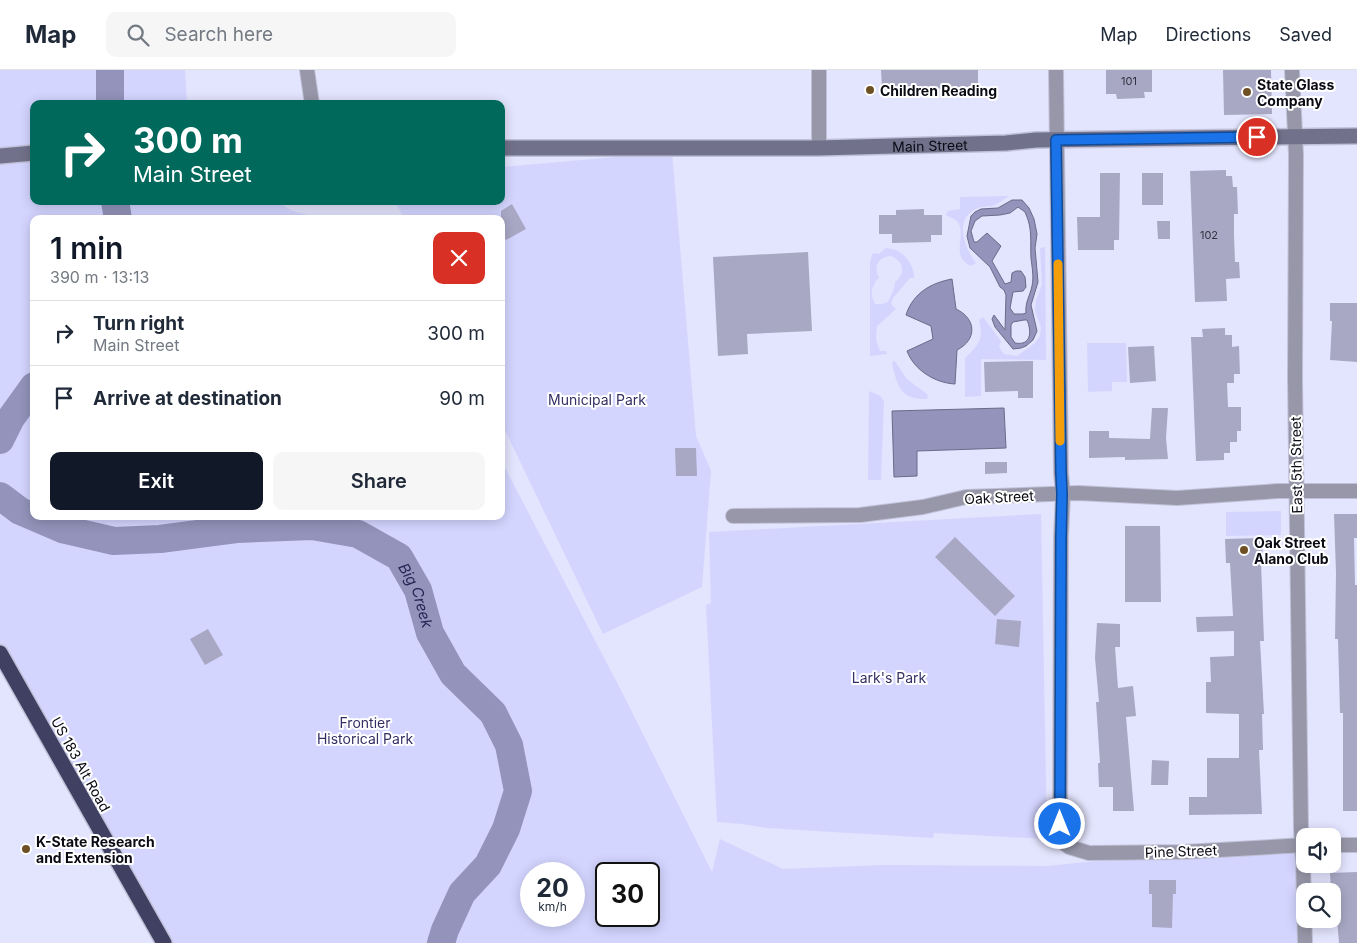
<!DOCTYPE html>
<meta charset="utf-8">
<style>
:root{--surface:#fff;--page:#f6f6f7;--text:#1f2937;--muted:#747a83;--line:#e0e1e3;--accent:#111827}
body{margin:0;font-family:Inter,sans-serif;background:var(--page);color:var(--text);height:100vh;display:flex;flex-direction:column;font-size:19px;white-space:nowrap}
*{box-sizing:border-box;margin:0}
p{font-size:16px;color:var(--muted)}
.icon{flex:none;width:28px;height:28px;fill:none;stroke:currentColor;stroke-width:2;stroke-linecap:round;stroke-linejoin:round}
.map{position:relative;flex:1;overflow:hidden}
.details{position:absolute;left:30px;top:145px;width:475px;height:305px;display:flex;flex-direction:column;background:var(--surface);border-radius:10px;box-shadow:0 2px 12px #0003}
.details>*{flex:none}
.top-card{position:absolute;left:30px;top:30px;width:475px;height:105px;border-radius:10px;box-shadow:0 2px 12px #0003;background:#00695c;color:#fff;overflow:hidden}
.controls{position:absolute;left:1296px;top:758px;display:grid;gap:10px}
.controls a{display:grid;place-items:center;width:45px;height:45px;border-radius:10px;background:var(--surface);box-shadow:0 2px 12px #0003;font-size:25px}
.speed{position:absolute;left:520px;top:792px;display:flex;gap:10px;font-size:25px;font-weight:700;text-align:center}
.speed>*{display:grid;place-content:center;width:65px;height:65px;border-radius:50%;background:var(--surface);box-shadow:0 2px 12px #0003;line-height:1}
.speed small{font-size:12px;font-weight:400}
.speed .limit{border:2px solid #111;border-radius:8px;background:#fff;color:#111}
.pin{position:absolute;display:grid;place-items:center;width:42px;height:42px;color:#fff;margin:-21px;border:2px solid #fff;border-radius:50%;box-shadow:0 1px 5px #0007}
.me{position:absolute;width:55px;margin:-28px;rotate:0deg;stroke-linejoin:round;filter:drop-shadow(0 0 4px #0008)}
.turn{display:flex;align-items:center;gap:18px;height:105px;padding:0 20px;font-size:22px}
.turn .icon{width:65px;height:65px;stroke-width:2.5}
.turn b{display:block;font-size:35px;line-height:42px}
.round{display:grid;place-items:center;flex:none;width:52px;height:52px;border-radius:10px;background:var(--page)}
.head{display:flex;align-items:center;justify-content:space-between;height:85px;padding:0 20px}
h1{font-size:30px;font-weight:600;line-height:38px;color:var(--accent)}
.action{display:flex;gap:10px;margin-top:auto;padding:10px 20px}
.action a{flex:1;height:58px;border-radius:10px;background:var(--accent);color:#fff;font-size:20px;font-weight:600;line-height:58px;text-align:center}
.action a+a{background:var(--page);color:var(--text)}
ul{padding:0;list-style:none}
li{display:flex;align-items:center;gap:15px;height:65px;padding:0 20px;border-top:1px solid var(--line)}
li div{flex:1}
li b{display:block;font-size:19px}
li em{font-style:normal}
header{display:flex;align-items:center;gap:30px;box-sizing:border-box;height:70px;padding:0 25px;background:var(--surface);border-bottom:1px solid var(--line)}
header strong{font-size:24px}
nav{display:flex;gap:28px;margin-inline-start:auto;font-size:18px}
.search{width:350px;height:45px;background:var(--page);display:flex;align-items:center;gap:12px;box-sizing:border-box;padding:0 18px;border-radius:10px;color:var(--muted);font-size:19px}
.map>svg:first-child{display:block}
</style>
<header>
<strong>Map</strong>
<div class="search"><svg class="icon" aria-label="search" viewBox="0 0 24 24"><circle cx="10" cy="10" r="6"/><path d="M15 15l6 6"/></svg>Search here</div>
<nav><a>Map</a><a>Directions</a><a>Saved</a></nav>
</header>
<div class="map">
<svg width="1357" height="873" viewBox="0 0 1357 873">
<rect width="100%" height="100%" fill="#e3e4fd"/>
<g fill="#d4d5ff" fill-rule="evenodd">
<path d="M0 0H185L187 34H34V131H275L293 141 321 149H34V446H501V390L626 630 712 802 720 769 783 799 882 795 1047 796 1184 782 1302 775 1305 873H164L0 583ZM531 804H574V846H531ZM606 804H649V846H606Z"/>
<polygon points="672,82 696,366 711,401 702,517 603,564 501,352 501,149 404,149 395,131 501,131 501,97"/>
<path d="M1009 126C1004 129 998 134 992 136 987 137 981 136 976 139 953 150 965 178 976 193L971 196C949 186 968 164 957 151 955 149 949 147 946 145L948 141 960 139V127Z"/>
<path d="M1045 177 1046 290 981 289V326L965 327V288C979 275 984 269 979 250L983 247 1001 271 999 277 1004 284 1017 286 1035 273 1040 266 1041 258 1035 241 1036 230 1042 215 1040 178Z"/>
<path d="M886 178C890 179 895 179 898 181 907 186 915 199 914 208H910L893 228 891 234 896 239 877 256 876 269 880 281H886L887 284 870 286V192L873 183 879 184ZM890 186C904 190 906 204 895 212L894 219 888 232 882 234H875C870 225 871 215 879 208 873 197 878 187 890 186Z"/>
<polygon points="1087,273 1126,273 1127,312 1112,312 1112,321 1088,322"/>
<path d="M894 290 907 309 928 325 927 329C900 330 897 315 892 293Z"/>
<polygon points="869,321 880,326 884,331 881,410 868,410"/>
<polygon points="1281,441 1281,465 1226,466 1226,442"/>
<polygon points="1041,444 1047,769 934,763 933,768 767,758 742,754 717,752 706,535 711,533 709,462"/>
</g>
<g fill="#9393bb" stroke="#6a6a89" fill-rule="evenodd">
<path d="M1012 130H1022L1029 138 1034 149 1037 164 1035 178 1038 212 1031 235 1037 261 1033 270 1026 276 1021 278 1013 279 995 257 992 249 994 245 1005 260 1006 225 1004 220 1000 217 990 197 970 178 967 166 971 146 975 142 981 139 998 138ZM1018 137 1025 142C1033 159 1030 171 1031 188 1032 197 1034 207 1032 216 1030 226 1025 232 1026 243L1023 244H1014L1010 238 1013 222 1023 221 1026 217 1025 207 1021 201H1016L1012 203 1011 212 1005 214 992 191 1001 176 987 163 977 172H974L971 161 975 151 982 146 1000 145 1010 143ZM1024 250H1027C1032 262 1031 276 1015 273L1011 267V255L1013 252Z"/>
<path d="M952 209 956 239C977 249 977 270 957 280L955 314C935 313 914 300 907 281L933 269 931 256 906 245C913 223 931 213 952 209Z"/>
<polygon points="1004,338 1006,378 917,381 917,406 894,407 892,341"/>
</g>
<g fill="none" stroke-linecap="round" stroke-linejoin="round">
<g stroke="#9393bb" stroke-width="28">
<polyline points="110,0 110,34"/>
<polyline points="115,131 118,149"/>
<polyline points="0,370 11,348 34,316"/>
<path id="s1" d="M0 426 20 441 62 459 114 471 160 469 236 459 312 456 358 464 399 487 418 520 430 563 453 604 493 643 509 675 518 721 506 759 488 795 462 823 445 860 441 873"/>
</g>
</g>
<g fill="#a8a8c5">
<polygon points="881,0 978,0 978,18 882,19"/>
<polygon points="1106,0 1152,0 1152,22 1144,22 1145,28 1117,29 1116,24 1106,24"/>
<polygon points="1223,0 1271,0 1272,44 1224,45"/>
<polygon points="1226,100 1226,106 1232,106 1233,117 1237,117 1238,144 1234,144 1234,166 1235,192 1239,192 1240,208 1226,209 1227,231 1195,232 1190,101"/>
<polygon points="1100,103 1120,103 1119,170 1114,170 1114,180 1078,180 1077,147 1100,147"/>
<rect x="1142" y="103" width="21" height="32"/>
<polygon points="512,134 526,159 506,170 501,162 501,141"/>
<polygon points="924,139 924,145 942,145 942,165 931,165 931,172 892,173 892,164 879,164 879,145 896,145 896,140"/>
<polygon points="1157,151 1170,151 1170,169 1158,169"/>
<polygon points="808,182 812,261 747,264 748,284 718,286 713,187"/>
<polygon points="1330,233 1357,233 1357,292 1330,290 1332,251 1330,251"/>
<polygon points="1225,258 1225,265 1232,265 1232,277 1239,276 1240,304 1234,304 1234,313 1227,313 1228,337 1241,337 1241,361 1237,361 1237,372 1230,372 1230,383 1224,383 1224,390 1196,391 1191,267 1203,267 1202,259"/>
<polygon points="1154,276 1156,311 1130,313 1128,277"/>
<polygon points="1033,291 1033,328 1018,328 1018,321 985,322 984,292"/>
<polygon points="1152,338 1168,338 1166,368 1168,389 1125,390 1125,387 1089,388 1089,361 1109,361 1109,368 1150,369"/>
<polygon points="675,378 696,378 697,406 676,406"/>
<polygon points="985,392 1007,392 1007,403 985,404"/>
<polygon points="1334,444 1357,444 1357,468 1354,468 1355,515 1357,515 1357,741 1343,741 1343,643 1340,643 1338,569 1335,569 1336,503"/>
<polygon points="1125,456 1160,456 1161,532 1125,532"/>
<polygon points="955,467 1015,526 995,546 935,487"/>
<polygon points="1262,468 1263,492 1261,492 1264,571 1260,571 1264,644 1262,644 1263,680 1259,680 1262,744 1189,745 1189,727 1207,727 1207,688 1239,688 1239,644 1206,643 1206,612 1211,612 1210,587 1234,586 1234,561 1197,562 1196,547 1233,546 1230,493 1226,493 1225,469"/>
<polygon points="997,549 1021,551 1019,577 995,574"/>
<polygon points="1097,553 1120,554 1120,577 1115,577 1118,618 1133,616 1136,646 1126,647 1134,741 1113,741 1113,717 1099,717 1098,693 1100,693 1096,632 1099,632 1095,588"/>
<polygon points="208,559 223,585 205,595 190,569"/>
<polygon points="1152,690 1169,691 1168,715 1151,715"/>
<polygon points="1357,802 1357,873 1339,873 1335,824 1332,824 1332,821 1331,821 1330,803"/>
<polygon points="1149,810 1176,810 1176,824 1173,824 1172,858 1152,857 1152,824 1149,824"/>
</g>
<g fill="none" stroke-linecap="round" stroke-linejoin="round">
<defs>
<g id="street">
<polyline points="307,0 312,34"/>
<polyline points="819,0 819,78"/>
<polyline points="1056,0 1061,403 1063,424 1061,467 1060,770 1069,777 1089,783 1184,782 1305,775"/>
<polyline points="1292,0 1296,85 1295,309 1301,758 1303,792 1305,873"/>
<polyline points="733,446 860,445 923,437 966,427 1078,423 1177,428 1278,421 1357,421"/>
<polyline points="1332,775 1357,775"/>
</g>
<g id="secondary">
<path id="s2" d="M501 78H819L1006 73 1036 70 1357 66"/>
<polyline points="0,86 34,83"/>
</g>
<polyline id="highway" points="0,583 164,873"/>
</defs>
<use href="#street" stroke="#c0c1d8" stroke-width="16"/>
<use href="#secondary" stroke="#c0c1d8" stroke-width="18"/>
<use href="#highway" stroke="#c0c1d8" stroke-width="18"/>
<use href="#street" stroke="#9797a9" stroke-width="14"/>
<use href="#secondary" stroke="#71718b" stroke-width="15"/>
<use href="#highway" stroke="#404062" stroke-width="15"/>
</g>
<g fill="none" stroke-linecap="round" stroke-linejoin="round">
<defs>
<polyline id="route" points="1060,754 1061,467 1062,424 1061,403 1056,70 1257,67"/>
</defs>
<use href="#route" stroke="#114b97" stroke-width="12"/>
<use href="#route" stroke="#1a73e8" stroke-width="9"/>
<polyline stroke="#f59e0b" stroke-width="9" points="1058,194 1060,371"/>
</g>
<g fill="#6e5024" stroke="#fff" stroke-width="2">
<circle cx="870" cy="20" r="5"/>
<circle cx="1247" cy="22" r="5"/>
<circle cx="1244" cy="480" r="5"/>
<circle cx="26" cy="779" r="5"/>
</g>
<g text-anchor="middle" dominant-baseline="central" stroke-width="4" stroke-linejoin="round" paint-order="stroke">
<g font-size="11" fill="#323240">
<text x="1129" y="11">101</text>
<text x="1209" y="165">102</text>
</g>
<g font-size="14" font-weight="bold" fill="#0a0a14" stroke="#fff" text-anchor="start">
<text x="1257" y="14">State Glass<tspan x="1257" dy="16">Company</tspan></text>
<text x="880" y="20">Children Reading</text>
<text x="1254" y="472">Oak Street<tspan x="1254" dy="16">Alano Club</tspan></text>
<text x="36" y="771">K-State Research<tspan x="36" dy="16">and Extension</tspan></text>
</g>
<g font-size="14" fill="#0a0a14" stroke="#fff">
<text stroke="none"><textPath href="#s2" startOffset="429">Main Street</textPath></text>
<text transform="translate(1296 395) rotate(-91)">East 5th Street</text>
<text transform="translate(999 427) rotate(-3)">Oak Street</text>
<text transform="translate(81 694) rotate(61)">US 183 Alt Road</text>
<text transform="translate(1181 781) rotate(-2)">Pine Street</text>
</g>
<g font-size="14" fill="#343064" stroke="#fff">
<text x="597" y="329">Municipal Park</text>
<text x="889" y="607">Lark's Park</text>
<text x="365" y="652">Frontier<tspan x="365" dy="16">Historical Park</tspan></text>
</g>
<g font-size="15" font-style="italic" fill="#292456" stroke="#fff">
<text stroke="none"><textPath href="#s1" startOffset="459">Big Creek</textPath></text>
</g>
</g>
</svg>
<div class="controls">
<a><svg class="icon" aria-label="sound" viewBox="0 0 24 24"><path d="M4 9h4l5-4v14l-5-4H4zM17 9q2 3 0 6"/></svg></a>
<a><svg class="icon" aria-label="search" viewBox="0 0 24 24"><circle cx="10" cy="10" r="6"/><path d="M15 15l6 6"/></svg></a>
</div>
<div class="speed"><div>20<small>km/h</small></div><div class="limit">30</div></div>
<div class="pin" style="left:1257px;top:67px;background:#d93025"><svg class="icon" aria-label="arrive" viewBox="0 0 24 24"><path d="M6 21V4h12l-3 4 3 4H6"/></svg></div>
<svg class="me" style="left:1060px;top:754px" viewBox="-20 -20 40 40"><circle r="17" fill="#1a73e8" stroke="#fff" stroke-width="3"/><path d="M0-11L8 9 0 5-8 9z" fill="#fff"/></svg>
<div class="top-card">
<div class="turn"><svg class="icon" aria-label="right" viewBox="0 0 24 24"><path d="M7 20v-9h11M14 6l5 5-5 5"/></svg><div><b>300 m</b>Main Street</div></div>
</div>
<section class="details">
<div class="head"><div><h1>1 min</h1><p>390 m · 13:13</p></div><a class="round" style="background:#d93025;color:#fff"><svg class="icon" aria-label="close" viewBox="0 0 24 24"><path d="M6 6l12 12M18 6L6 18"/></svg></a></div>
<ul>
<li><svg class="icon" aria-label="right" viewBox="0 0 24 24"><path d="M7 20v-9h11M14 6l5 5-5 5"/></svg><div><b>Turn right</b><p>Main Street</p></div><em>300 m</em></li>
<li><svg class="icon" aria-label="arrive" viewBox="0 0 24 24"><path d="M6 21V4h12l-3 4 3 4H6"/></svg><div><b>Arrive at destination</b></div><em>90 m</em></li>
</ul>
<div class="action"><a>Exit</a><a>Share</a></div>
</section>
</div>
